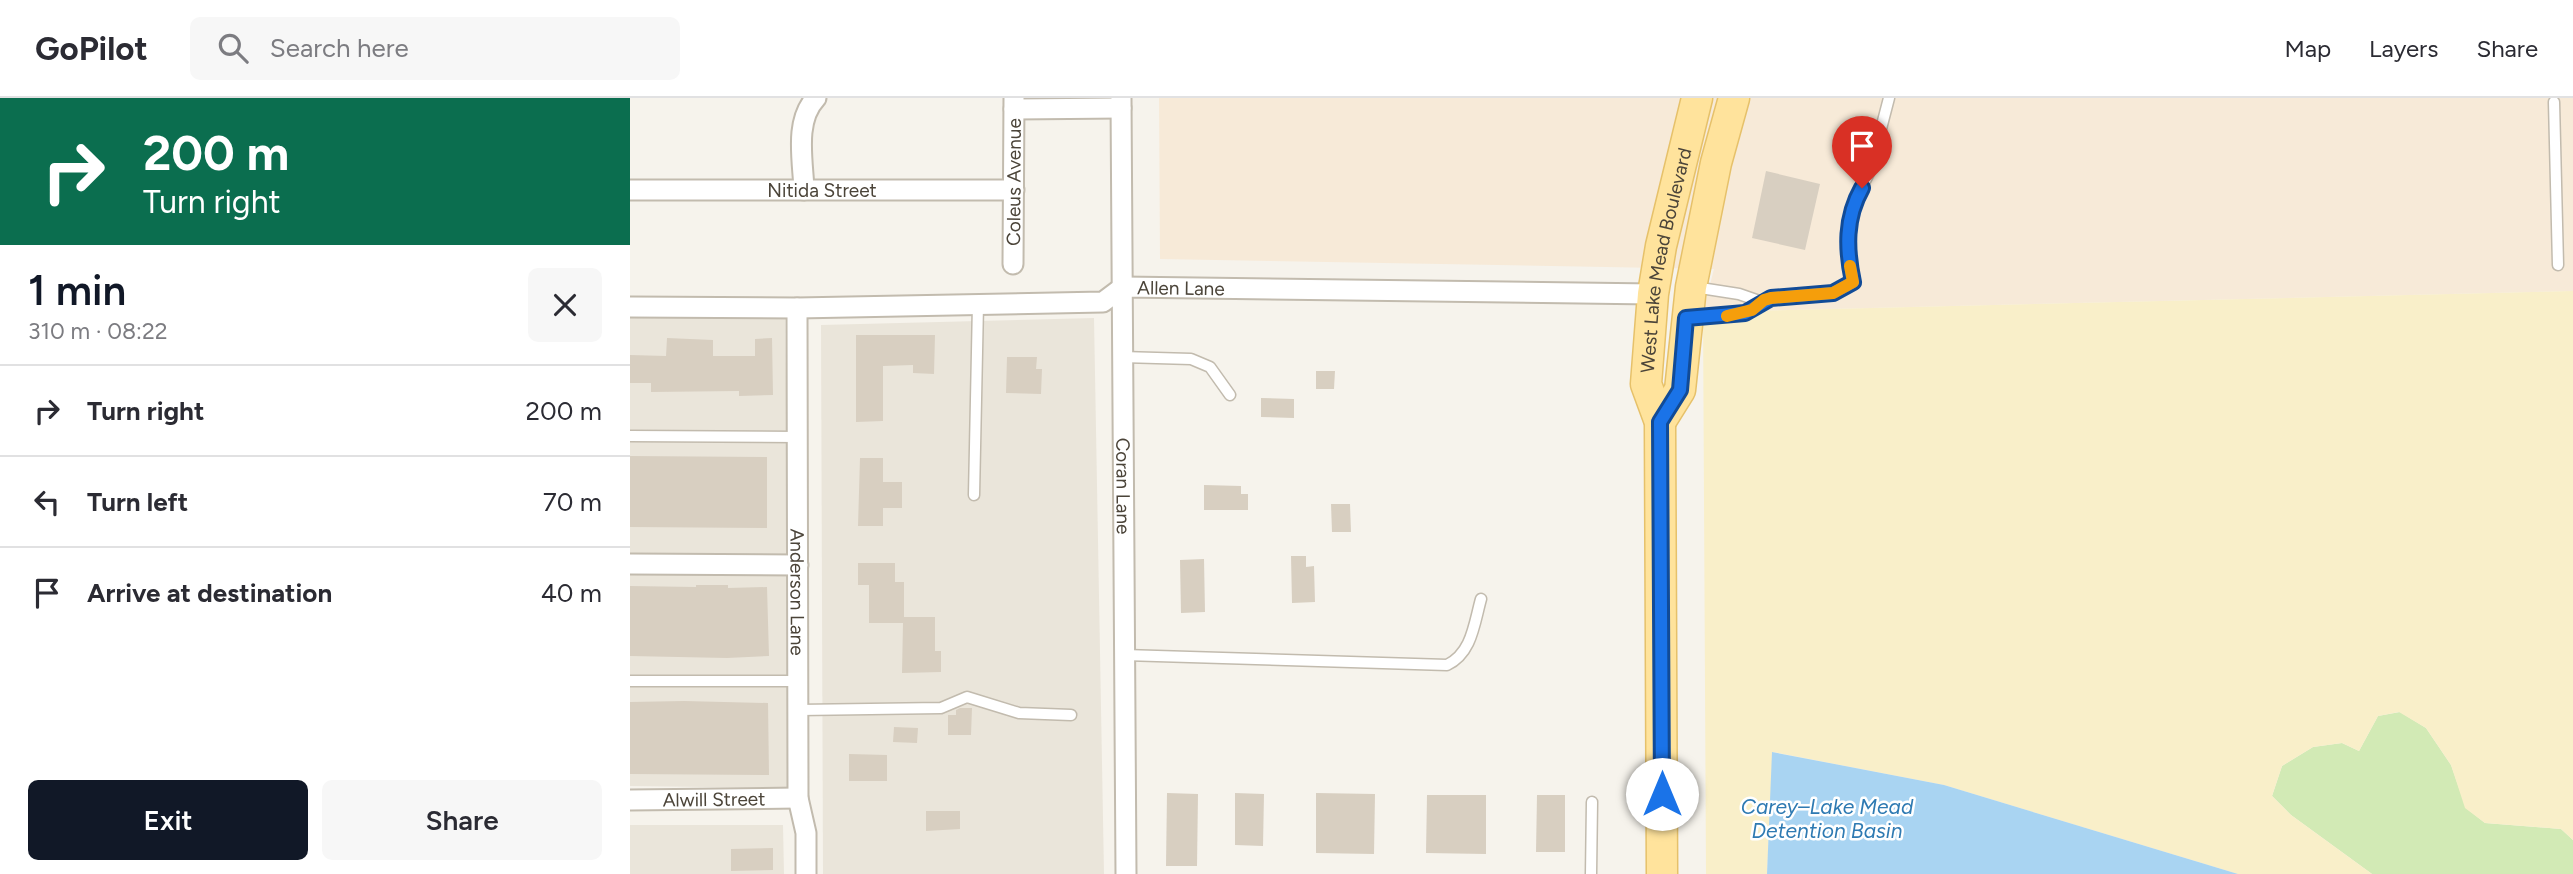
<!DOCTYPE html>
<meta charset="utf-8">
<style>
:root{--surface:#fff;--page:#f7f7f7;--text:#2b2b33;--muted:#7c7c81;--line:#e1e1e2;--accent:#111827}
body{margin:0;font-family:Figtree,sans-serif;background:var(--page);color:var(--text);height:100vh;display:flex;flex-direction:column;font-size:26px;white-space:nowrap}
*{box-sizing:border-box;margin:0}
p{font-size:23px;color:var(--muted)}
.icon{flex:none;width:38px;height:38px;fill:none;stroke:currentColor;stroke-width:2;stroke-linecap:round;stroke-linejoin:round}
.map{position:relative;flex:1;overflow:hidden}
.side{display:flex;flex-direction:column;background:var(--surface);width:630px}
.side>*{flex:none}
.banner{background:#0b6e4f;color:#fff;overflow:hidden}
.pin{position:absolute;display:grid;place-items:center;width:60px;height:60px;color:#fff;margin:-72px -30px;border-radius:50% 50% 50% 0;rotate:-45deg;box-shadow:0 0 7px #0007}
.pin .icon{rotate:45deg}
.me{position:absolute;width:77px;margin:-38px;rotate:0deg;stroke-linejoin:round;filter:drop-shadow(0 0 5px #0008)}
.turn{display:flex;align-items:center;gap:24px;height:147px;padding:0 28px;font-size:32px}
.turn .icon{width:91px;height:91px;stroke-width:2.5}
.turn b{display:block;font-size:49px;line-height:60px}
.round{display:grid;place-items:center;flex:none;width:74px;height:74px;border-radius:10px;background:var(--page)}
.head{display:flex;align-items:center;justify-content:space-between;height:119px;padding:0 28px}
h1{font-size:42px;font-weight:600;line-height:52px;color:var(--accent)}
.cta{display:flex;gap:14px;margin-top:auto;padding:14px 28px}
.cta a{flex:1;height:80px;border-radius:10px;background:var(--accent);color:#fff;font-size:28px;font-weight:600;line-height:80px;text-align:center}
.cta a+a{background:var(--page);color:var(--text)}
ul{padding:0;list-style:none}
li{display:flex;align-items:center;gap:21px;height:91px;padding:0 28px;border-top:2px solid var(--line)}
li div{flex:1}
li b{display:block;font-size:26px}
li em{font-style:normal}
header{display:flex;align-items:center;gap:42px;box-sizing:border-box;height:98px;padding:0 35px;background:var(--surface);border-bottom:2px solid var(--line)}
header strong{font-size:33px}
nav{display:flex;gap:38px;margin-inline-start:auto;font-size:24px}
.search{width:490px;height:63px;background:var(--page);display:flex;align-items:center;gap:18px;box-sizing:border-box;padding:0 24px;border-radius:10px;color:var(--muted);font-size:26px}
main{display:flex;flex:1;min-height:0}
.map>svg:first-child{display:block}
</style>
<header>
<strong>GoPilot</strong>
<div class="search"><svg class="icon" aria-label="search" viewBox="0 0 24 24"><circle cx="10" cy="10" r="6"/><path d="M15 15l6 6"/></svg>Search here</div>
<nav><a>Map</a><a>Layers</a><a>Share</a></nav>
</header>
<main>
<section class="side">
<div class="banner">
<div class="turn"><svg class="icon" aria-label="right" viewBox="0 0 24 24"><path d="M7 20v-9h11M14 6l5 5-5 5"/></svg><div><b>200 m</b>Turn right</div></div>
</div>
<div class="head"><div><h1>1 min</h1><p>310 m · 08:22</p></div><a class="round"><svg class="icon" aria-label="close" viewBox="0 0 24 24"><path d="M6 6l12 12M18 6L6 18"/></svg></a></div>
<ul>
<li><svg class="icon" aria-label="right" viewBox="0 0 24 24"><path d="M7 20v-9h11M14 6l5 5-5 5"/></svg><div><b>Turn right</b></div><em>200 m</em></li>
<li><svg class="icon" aria-label="left" viewBox="0 0 24 24"><path d="M17 20v-9H6M10 6l-5 5 5 5"/></svg><div><b>Turn left</b></div><em>70 m</em></li>
<li><svg class="icon" aria-label="arrive" viewBox="0 0 24 24"><path d="M6 21V4h12l-3 4 3 4H6"/></svg><div><b>Arrive at destination</b></div><em>40 m</em></li>
</ul>
<div class="cta"><a>Exit</a><a>Share</a></div>
</section>
<div class="map">
<svg width="1943" height="776" viewBox="0 0 1943 776">
<rect width="100%" height="100%" fill="#f6f3ec"/>
<g fill="#eae5da">
<polygon points="0,219 155,220 162,690 0,688"/>
<polygon points="464,220 474,776 193,776 191,227"/>
<polygon points="0,727 153,727 154,776 0,776"/>
</g>
<polygon fill="#f7ead8" points="529,0 1943,0 1943,193 1073,214 1084,171 530,161"/>
<polygon fill="#d2eab5" points="1770,614 1796,630 1821,667 1836,710 1855,725 1931,731 1943,742 1943,776 1742,776 1661,717 1642,698 1652,668 1683,649 1712,645 1729,653 1748,618"/>
<polygon fill="#f9efc9" points="1943,193 1943,742 1931,731 1855,725 1835,710 1821,667 1796,630 1769,614 1748,618 1729,653 1712,645 1683,649 1652,668 1642,698 1661,717 1742,776 1608,776 1314,687 1143,654 1137,776 1076,776 1073,214"/>
<polygon fill="#a9d4f2" points="1142,654 1314,687 1608,776 1137,776"/>
<g fill="#d8cfc1">
<polygon points="1136,73 1190,86 1175,152 1122,140"/>
<polygon points="226,237 305,237 304,276 283,275 283,267 253,268 253,323 226,324"/>
<polygon points="37,240 83,242 83,258 125,258 125,241 142,240 143,297 109,298 109,293 21,294 21,285 0,285 0,257 36,258"/>
<polygon points="377,259 407,259 406,271 412,271 411,296 376,295"/>
<polygon points="686,273 705,273 704,291 686,291"/>
<polygon points="631,300 664,301 664,320 631,319"/>
<polygon points="0,358 137,359 137,430 0,429"/>
<polygon points="230,360 253,360 253,384 272,384 272,410 253,410 253,428 228,428"/>
<polygon points="574,387 611,388 611,396 618,396 618,412 574,412"/>
<polygon points="701,406 720,406 721,434 702,434"/>
<polygon points="661,458 676,458 676,469 684,468 685,504 662,505"/>
<polygon points="574,461 575,514 551,515 550,462"/>
<polygon points="228,465 265,465 265,484 274,484 274,519 305,519 305,553 311,553 311,574 272,575 273,525 239,525 239,487 228,487"/>
<polygon points="66,487 98,487 98,490 137,489 139,558 97,560 0,558 0,488 66,489"/>
<polygon points="54,603 138,605 139,677 0,676 0,604"/>
<polygon points="330,610 342,610 341,637 318,637 318,617 326,617 326,612"/>
<polygon points="264,629 288,630 287,645 263,644"/>
<polygon points="219,656 257,657 257,683 219,683"/>
<polygon points="537,695 568,696 567,768 536,768"/>
<polygon points="605,695 634,696 633,748 605,747"/>
<polygon points="686,695 745,696 744,756 686,755"/>
<polygon points="797,697 856,697 856,756 796,755"/>
<polygon points="907,697 935,697 935,754 906,754"/>
<polygon points="296,713 330,713 330,731 296,733"/>
<polygon points="143,750 143,772 101,773 101,751"/>
</g>
<g fill="none" stroke-linecap="round" stroke-linejoin="round">
<defs>
<g id="lane">
<polyline points="1924,4 1928,167"/>
<polyline points="1064,189 1109,196 1132,204"/>
<polyline points="1060,219 1115,215 1141,200 1203,196 1223,184 1217,148 1222,115 1225,103 1240,73 1259,0"/>
<polyline points="492,259 561,261 580,269 600,297"/>
<polyline points="0,338 167,339"/>
<polyline points="344,397 348,206"/>
<path d="M494 557 817 567C842 555 844 526 851 501"/>
<polyline points="0,583 168,583"/>
<polyline points="169,612 311,610 337,599 389,615 441,617"/>
<polyline points="961,776 962,704"/>
</g>
<g id="street">
<path id="s1" d="M491 0 496 776"/>
<polyline points="384,11 491,10"/>
<path id="s2" d="M0 92H384"/>
<path d="M174 92C173 63 164 23 186 0"/>
<path id="s3" d="M383 166 384 0"/>
<path id="s4" d="M0 209 167 210 473 204 493 189 1023 196"/>
<path id="s5" d="M167 210 168 700 176 735V776"/>
<polyline points="0,466 168,467"/>
<path id="s6" d="M0 702 168 700"/>
</g>
<g id="primary">
<polyline points="1030,324 1050,292 1061,189 1086,65 1104,0"/>
<path id="s7" d="M1032 776 1030 324 1016 286 1023 196 1031 148 1067 0"/>
</g>
</defs>
<use href="#lane" stroke="#c2bbae" stroke-width="13"/>
<use href="#street" stroke="#c2bbae" stroke-width="23"/>
<use href="#primary" stroke="#e6c16a" stroke-width="33"/>
<use href="#lane" stroke="#fff" stroke-width="10"/>
<use href="#street" stroke="#fff" stroke-width="19"/>
<use href="#primary" stroke="#ffe39c" stroke-width="30"/>
</g>
<g fill="none" stroke-linecap="round" stroke-linejoin="round">
<defs>
<path id="route" d="M1032 696 1030 324 1050 292 1056 220 1115 215 1141 200 1203 195 1223 184C1216 151 1215 120 1232 90"/>
</defs>
<use href="#route" stroke="#114b97" stroke-width="18"/>
<use href="#route" stroke="#1a73e8" stroke-width="12"/>
<polyline stroke="#f59e0b" stroke-width="12" points="1097,218 1122,212 1134,202 1141,200 1203,195 1223,184 1220,168"/>
</g>
<g text-anchor="middle" dominant-baseline="central" stroke-width="5" stroke-linejoin="round" paint-order="stroke">
<g font-size="19" fill="#4b4439" stroke="#fff">
<text stroke="none"><textPath href="#s3" startOffset="82">Coleus Avenue</textPath></text>
<text stroke="none"><textPath href="#s2" startOffset="192">Nitida Street</textPath></text>
<text stroke="none"><textPath href="#s7" startOffset="618">West Lake Mead Boulevard</textPath></text>
<text stroke="none"><textPath href="#s4" startOffset="556">Allen Lane</textPath></text>
<text stroke="none"><textPath href="#s1" startOffset="388">Coran Lane</textPath></text>
<text stroke="none"><textPath href="#s5" startOffset="284">Anderson Lane</textPath></text>
<text stroke="none"><textPath href="#s6" startOffset="84">Alwill Street</textPath></text>
</g>
<g font-size="21" font-style="italic" fill="#2e7ab2" stroke="#fff">
<text x="1197" y="708">Carey–Lake Mead<tspan x="1197" dy="24">Detention Basin</tspan></text>
</g>
</g>
</svg>
<div class="pin" style="left:1232px;top:90px;background:#d93025"><svg class="icon" aria-label="arrive" viewBox="0 0 24 24"><path d="M6 21V4h12l-3 4 3 4H6"/></svg></div>
<svg class="me" style="left:1032px;top:696px" viewBox="-20 -20 40 40"><circle r="19" fill="#fff"/><path d="M0-13L10 11 0 6-10 11z" fill="#1a73e8"/></svg>
</div>
</main>
